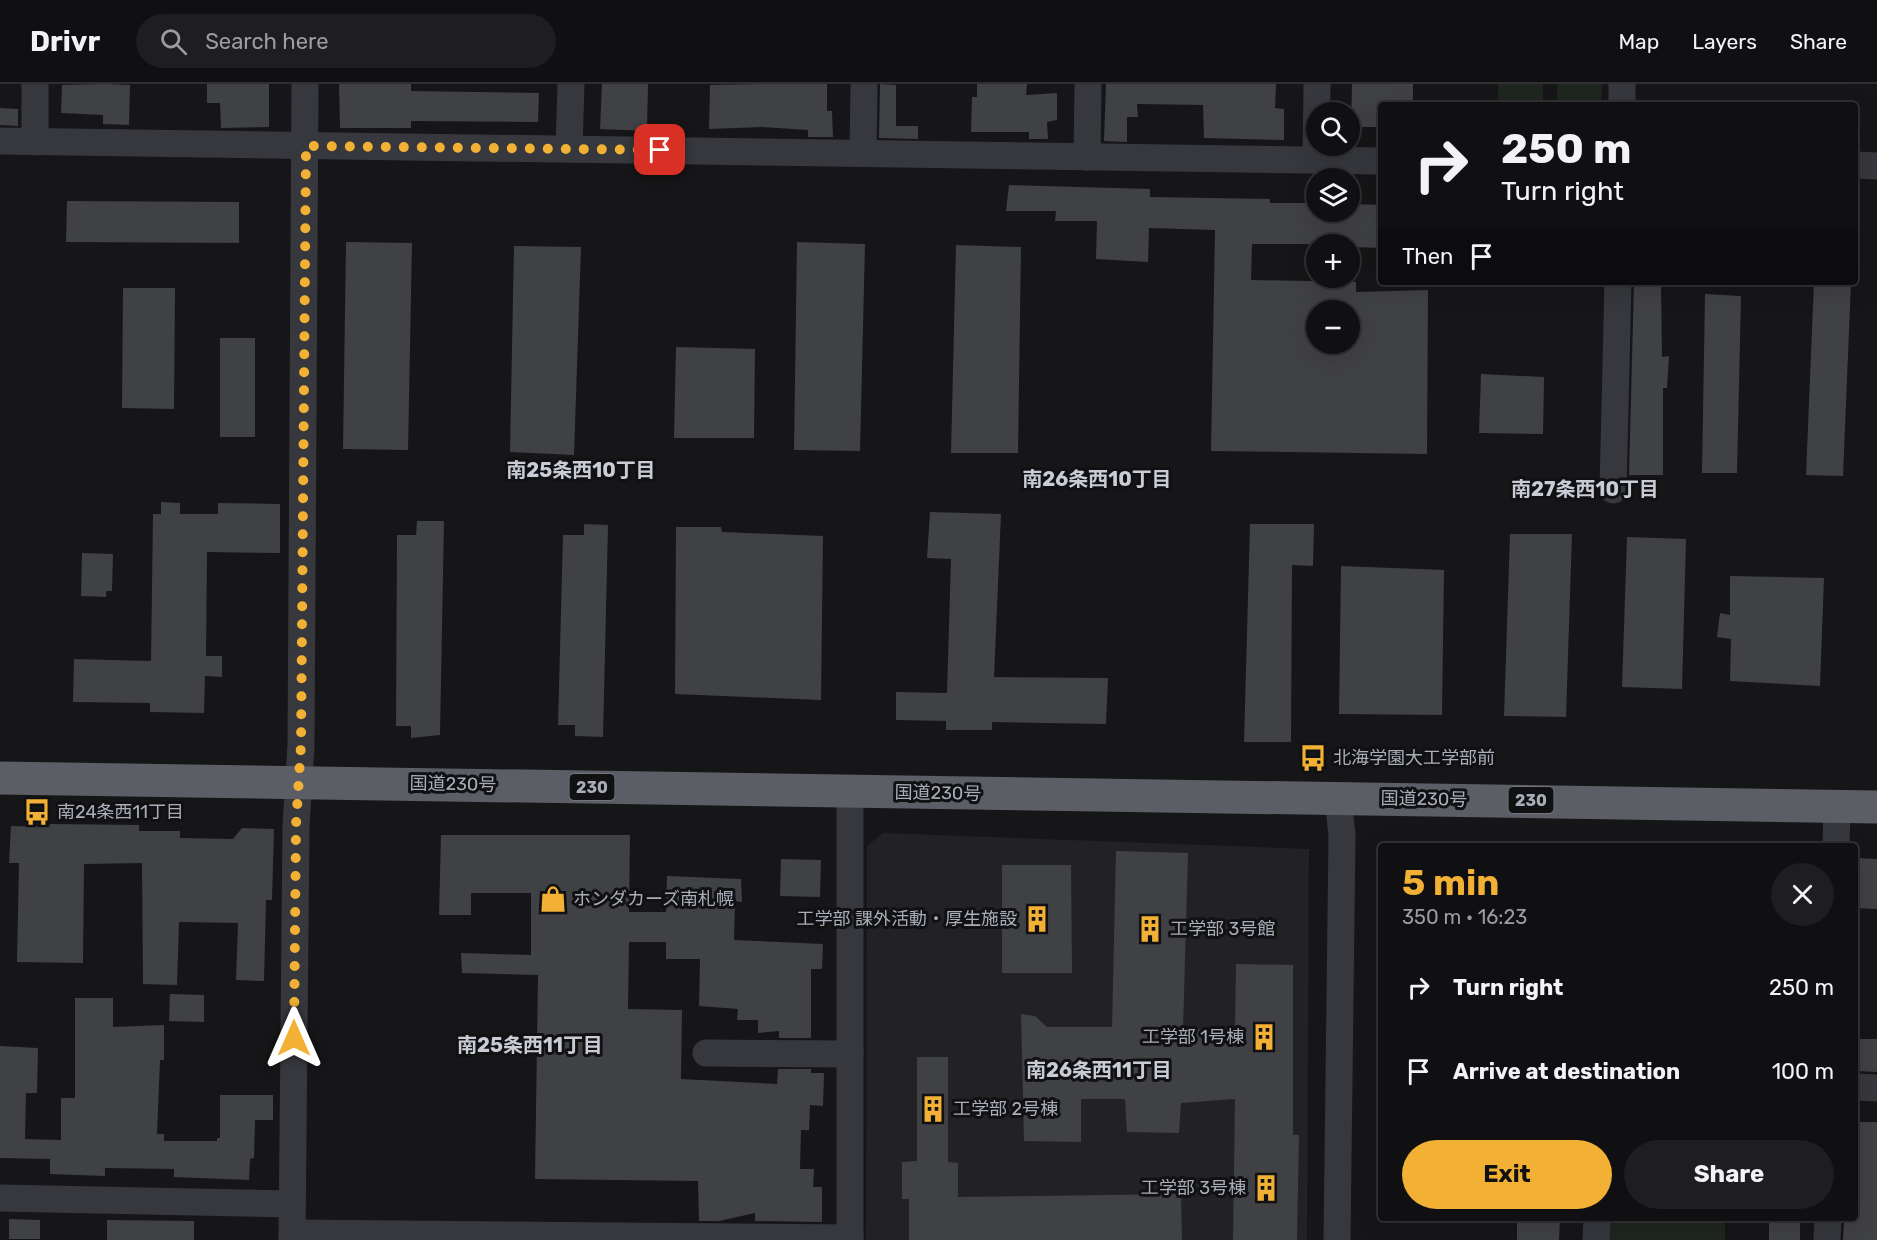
<!DOCTYPE html>
<meta charset="utf-8">
<style>
:root{--surface:#101012;--page:#1e1e20;--text:#f1f3f6;--muted:#9c9d9f;--line:#303032;--accent:#f2b134}
body{margin:0;font-family:Rubik,"Noto Sans JP",sans-serif;background:var(--page);color:var(--text);height:100vh;display:flex;flex-direction:column;font-size:22px;white-space:nowrap}
*{box-sizing:border-box;margin:0}
p{font-size:20px;color:var(--muted)}
.icon{flex:none;width:33px;height:33px;fill:none;stroke:currentColor;stroke-width:2;stroke-linecap:round;stroke-linejoin:round}
.map{position:relative;flex:1;overflow:hidden}
.details{position:absolute;left:1378px;top:759px;width:480px;height:378px;display:flex;flex-direction:column;background:var(--surface);border-radius:6px;box-shadow:0 6px 24px #0002,0 0 0 2px var(--line)}
.details>*{flex:none}
.guide{position:absolute;left:1378px;top:18px;width:480px;height:183px;border-radius:6px;box-shadow:0 6px 24px #0002,0 0 0 2px var(--line);background:#101012;color:var(--text);overflow:hidden}
.fabs{position:absolute;left:1306px;top:18px;display:grid;gap:12px}
.fabs a{display:grid;place-items:center;width:54px;height:54px;border-radius:50%;background:var(--surface);box-shadow:0 6px 24px #0002,0 0 0 2px var(--line);font-size:30px}
.pin{position:absolute;display:grid;place-items:center;width:51px;height:51px;color:#fff;margin:-26px;border-radius:12px;box-shadow:0 3px 9px #0006}
.me{position:absolute;width:66px;margin:-33px;rotate:0deg;stroke-linejoin:round;filter:drop-shadow(0 0 4px #0008)}
.turn{display:flex;align-items:center;gap:21px;height:126px;padding:0 24px;font-size:27px}
.turn .icon{width:78px;height:78px;stroke-width:2.5}
.turn b{display:block;font-size:42px;line-height:51px}
.then{display:flex;align-items:center;height:57px;padding:0 24px;background:#0003;gap:12px;font-size:22px}
.round{display:grid;place-items:center;flex:none;width:63px;height:63px;border-radius:32px;background:var(--page)}
.head{display:flex;align-items:center;justify-content:space-between;height:102px;padding:0 24px}
h1{font-size:36px;font-weight:700;line-height:45px;color:var(--accent)}
.cta{display:flex;gap:12px;margin-top:auto;padding:12px 24px}
.cta a{flex:1;height:69px;border-radius:36px;background:var(--accent);color:#111;font-size:24px;font-weight:700;line-height:69px;text-align:center}
.cta a+a{background:var(--page);color:var(--text)}
ul{padding:0;list-style:none}
li{display:flex;align-items:center;gap:18px;height:84px;padding:0 24px}
li div{flex:1}
li b{display:block;font-size:22px}
li em{font-style:normal}
header{display:flex;align-items:center;gap:36px;box-sizing:border-box;height:84px;padding:0 30px;background:var(--surface);border-bottom:2px solid var(--line)}
header strong{font-size:28px}
nav{display:flex;gap:33px;margin-inline-start:auto;font-size:21px}
.search{width:420px;height:54px;background:var(--page);display:flex;align-items:center;gap:15px;box-sizing:border-box;padding:0 21px;border-radius:33px;color:var(--muted);font-size:22px}
.map>svg:first-child{display:block}
</style>
<header>
<strong>Drivr</strong>
<div class="search"><svg class="icon" aria-label="search" viewBox="0 0 24 24"><circle cx="10" cy="10" r="6"/><path d="M15 15l6 6"/></svg>Search here</div>
<nav><a>Map</a><a>Layers</a><a>Share</a></nav>
</header>
<div class="map">
<svg width="1877" height="1156" viewBox="0 0 1877 1156">
<rect width="100%" height="100%" fill="#161618"/>
<polygon fill="#222225" points="883,749 1309,765 1307,1156 866,1156 867,762"/>
<g fill="#1e261f">
<rect x="1498" y="0" width="45" height="21"/>
<polygon points="1557,0 1602,0 1601,21 1557,21"/>
<rect x="1609" y="1134" width="116" height="22"/>
</g>
<g fill="#404145" fill-rule="evenodd">
<polygon points="104,0 130,1 129,41 103,40 103,31 61,29 62,1"/>
<polygon points="207,0 269,0 269,43 221,44 220,19 207,19"/>
<polygon points="339,0 411,0 411,7 539,9 538,38 411,37 411,44 340,44"/>
<polygon points="602,0 648,0 647,47 600,45"/>
<polygon points="762,0 827,0 827,27 832,27 833,53 808,53 808,46 762,43 709,45 710,1"/>
<polygon points="880,0 896,1 896,42 918,42 918,55 879,54"/>
<polygon points="977,0 1027,0 1026,11 1057,9 1057,36 1047,38 1048,55 1029,55 1029,48 971,48 972,13 977,13"/>
<polygon points="1106,0 1276,0 1275,24 1284,25 1284,56 1204,54 1203,21 1137,20 1138,33 1127,33 1127,58 1104,57"/>
<polygon points="1352,0 1413,0 1413,21 1382,21 1382,43 1351,43"/>
<polygon points="0,24 18,25 18,42 0,41"/>
<path d="M1009 101 1150 105V113L1270 115V119H1317V128H1350V120L1382 121V164L1350 163V160H1252L1251 196 1356 198V208L1428 206 1427 370 1211 367 1215 146 1149 144 1148 178 1096 175 1097 137H1055L1056 127H1006ZM1317 226H1350V260H1317Z"/>
<polygon points="67,117 239,118 239,159 66,158"/>
<polygon points="346,158 412,159 408,366 343,365"/>
<polygon points="797,158 865,160 860,367 794,366"/>
<polygon points="956,161 1021,163 1018,369 951,369"/>
<polygon points="514,162 581,163 574,371 510,368"/>
<polygon points="1634,198 1661,198 1662,273 1669,272 1667,304 1663,304 1663,391 1629,391"/>
<polygon points="1814,198 1851,198 1843,392 1806,391"/>
<polygon points="123,204 175,204 174,325 122,324"/>
<polygon points="1705,210 1741,212 1737,389 1702,389"/>
<rect x="220" y="254" width="35" height="99"/>
<polygon points="676,263 755,265 754,354 674,354"/>
<polygon points="1481,290 1544,293 1543,350 1479,349"/>
<polygon points="161,418 180,419 180,430 218,430 218,419 280,420 280,469 207,468 206,572 222,572 222,593 205,592 204,629 150,628 150,619 73,618 74,575 151,577 153,430 161,430"/>
<polygon points="930,428 1001,430 994,593 1108,594 1106,640 992,638 992,646 946,646 946,637 896,636 896,608 947,609 951,475 927,474"/>
<polygon points="417,437 444,437 440,651 411,654 411,642 396,642 397,451 416,451"/>
<polygon points="584,440 608,441 603,653 575,652 575,641 558,641 563,451 584,451"/>
<polygon points="1250,440 1314,440 1313,482 1292,481 1291,658 1244,658"/>
<polygon points="676,443 721,443 722,448 823,452 821,616 675,610"/>
<polygon points="1510,450 1572,450 1566,633 1504,632"/>
<polygon points="1627,453 1686,455 1682,605 1622,603"/>
<polygon points="82,469 113,470 112,507 106,507 106,513 81,512"/>
<polygon points="1341,482 1444,486 1442,631 1339,630"/>
<polygon points="1730,492 1824,494 1820,602 1730,597 1731,555 1717,553 1720,529 1730,531"/>
<polygon points="50,740 139,741 139,747 180,747 180,754 233,755 242,744 274,745 272,816 266,816 264,897 236,896 238,839 179,838 177,901 143,900 142,779 84,780 83,879 17,878 19,779 9,779 11,742 49,743"/>
<polygon points="441,751 630,751 629,828 666,828 667,792 741,795 742,818 735,817 734,856 823,860 822,885 811,885 811,954 779,954 779,947 758,949 758,936 737,936 738,925 699,922 700,875 666,875 666,858 629,858 628,925 682,926 681,995 777,1000 778,985 811,985 811,989 824,989 823,1022 810,1021 809,1046 801,1046 800,1085 814,1085 813,1103 822,1103 822,1138 755,1137 755,1129 719,1137 699,1137 698,1097 535,1095 538,891 462,889 461,869 531,871 531,809 471,809 471,831 439,831"/>
<polygon points="1116,767 1188,769 1183,946 1235,944 1236,880 1293,881 1293,1051 1299,1051 1297,1156 1233,1156 1235,1015 1181,1019 1179,1049 1127,1048 1125,1015 1081,1015 1081,1058 1024,1057 1021,930 1035,932 1047,943 1112,943"/>
<polygon points="1856,774 1877,775 1877,825 1856,824"/>
<polygon points="781,775 821,776 820,813 780,812"/>
<polygon points="1002,781 1071,781 1072,889 1002,889"/>
<polygon points="170,910 204,911 204,938 169,937"/>
<polygon points="75,914 113,914 113,943 164,941 164,976 160,976 157,1050 164,1050 164,1057 217,1057 217,1054 220,1054 220,1011 273,1011 273,1036 255,1036 254,1074 250,1075 249,1096 174,1093 174,1085 105,1084 105,1092 50,1090 50,1075 0,1074 0,962 38,964 37,1009 26,1009 25,1055 61,1056 61,1014 75,1014"/>
<polygon points="1856,955 1877,955 1877,988 1856,987"/>
<polygon points="917,973 948,973 948,1078 958,1079 958,1113 1181,1110 1182,1156 909,1156 909,1115 902,1115 902,1078 917,1077"/>
<polygon points="1856,1038 1877,1038 1877,1156 1843,1156 1844,1138 1856,1137"/>
<polygon points="1517,1134 1560,1134 1559,1156 1517,1156"/>
<polygon points="1769,1134 1800,1135 1800,1156 1769,1156"/>
<polygon points="9,1135 40,1136 40,1155 9,1155"/>
<polygon points="107,1136 194,1137 194,1156 107,1156"/>
</g>
<g fill="none" stroke-linecap="round" stroke-linejoin="round">
<g stroke="#37383d" stroke-width="27">
<polyline points="1622,21 1622,0"/>
<polyline points="0,57 1382,77"/>
<polyline points="35,58 35,0"/>
<polyline points="569,65 571,0"/>
<polyline points="863,69 864,0"/>
<polyline points="1087,73 1088,0"/>
<polyline points="1316,76 1317,0"/>
<polyline points="1856,81 1877,82"/>
<polyline points="1613,406 1618,198"/>
<polyline points="1836,762 1837,722"/>
<polyline points="706,969 850,970"/>
<polyline points="1856,1003 1877,1004"/>
<polyline points="0,1114 292,1120"/>
<polyline points="292,1149 850,1154"/>
<polyline points="292,1156 296,741 301,661 305,0"/>
<polyline points="850,1156 850,708"/>
<polyline points="1337,1156 1342,751 1338,713"/>
<polyline points="1596,1156 1597,1134"/>
<polyline points="1827,1156 1828,1134"/>
</g>
<polyline stroke="#5b5e65" stroke-width="33" points="0,694 1877,723"/>
</g>
<g fill="none" stroke-linecap="round" stroke-linejoin="round">
<polyline stroke="#f2b134" stroke-width="10" stroke-dasharray="0 18" points="294,954 296,741 301,661 306,62 660,66"/>
</g>
<defs>
<symbol id="bus-bare" viewBox="-9 -9 18 18"><path d="M-5-6H5V4H4V6H2V4H-2V6H-4V4H-5ZM-3.5-4V0h7V-4ZM-3.5 1.2v1.5H-2V1.2ZM2 1.2v1.5H3.5V1.2Z" fill="#f2b134" stroke="#111113" stroke-width="2.5" paint-order="stroke"/></symbol>
<symbol id="shop-bare" viewBox="-9 -9 18 18"><path d="M-5-2.5h2.3a2.7 3.5 0 0 1 5.4 0H5L5.5 6h-11ZM-1.5-2.5h3a1.5 2.3 0 0 0-3 0Z" fill="#f2b134" stroke="#111113" stroke-width="2.5" paint-order="stroke"/></symbol>
<symbol id="building-bare" viewBox="-9 -9 18 18"><path d="M-4-6H4V6H1V3H-1V6H-4ZM-2.5-4.3h1.7v1.8h-1.7ZM.8-4.3h1.7v1.8H.8ZM-2.5-1h1.7V.8h-1.7ZM.8-1h1.7V.8H.8Z" fill="#f2b134" stroke="#111113" stroke-width="2.5" paint-order="stroke"/></symbol>
</defs>
<g fill-rule="evenodd">
<use href="#bus-bare" x="1294" y="655" width="38" height="38"/>
<use href="#bus-bare" x="18" y="709" width="38" height="38"/>
<use href="#shop-bare" x="534" y="796" width="38" height="38"/>
<use href="#building-bare" x="1018" y="816" width="38" height="38"/>
<use href="#building-bare" x="1131" y="826" width="38" height="38"/>
<use href="#building-bare" x="1245" y="934" width="38" height="38"/>
<use href="#building-bare" x="914" y="1006" width="38" height="38"/>
<use href="#building-bare" x="1247" y="1085" width="38" height="38"/>
</g>
<g text-anchor="middle" dominant-baseline="central" stroke-width="6" stroke-linejoin="round" paint-order="stroke">
<g fill="#111113" stroke="#7b7e86" stroke-width="1.5">
<rect x="569.5" y="690" width="45" height="26" rx="4.5"/>
<rect x="1508.5" y="703" width="45" height="26" rx="4.5"/>
</g>
<g font-size="16" font-weight="bold" fill="#a8adb8">
<text x="592" y="703">230</text>
<text x="1531" y="716">230</text>
</g>
<g font-size="18" fill="#a8adb8" stroke="#111113" text-anchor="start">
<text x="1333" y="674">北海学園大工学部前</text>
<text x="57" y="728">南24条西11丁目</text>
<text x="573" y="815">ホンダカーズ南札幌</text>
<text x="1017" y="835" text-anchor="end">工学部 課外活動・厚生施設</text>
<text x="1170" y="845">工学部 3号館</text>
<text x="1244" y="953" text-anchor="end">工学部 1号棟</text>
<text x="953" y="1025">工学部 2号棟</text>
<text x="1246" y="1104" text-anchor="end">工学部 3号棟</text>
</g>
<g font-size="18" fill="#a8adb8" stroke="#111113">
<text transform="translate(453 700) rotate(1)">国道230号</text>
<text transform="translate(938 709) rotate(1)">国道230号</text>
<text transform="translate(1424 715) rotate(1)">国道230号</text>
</g>
<g font-size="20" font-weight="bold" fill="#c9ccd4" stroke="#111113">
<text x="581" y="386">南25条西10丁目</text>
<text x="1097" y="395">南26条西10丁目</text>
<text x="1585" y="405">南27条西10丁目</text>
<text x="530" y="961">南25条西11丁目</text>
<text x="1099" y="986">南26条西11丁目</text>
</g>
</g>
</svg>
<div class="fabs">
<a><svg class="icon" aria-label="search" viewBox="0 0 24 24"><circle cx="10" cy="10" r="6"/><path d="M15 15l6 6"/></svg></a>
<a><svg class="icon" aria-label="layers" viewBox="0 0 24 24"><path d="M12 4l9 5-9 5-9-5zM3 14l9 5 9-5"/></svg></a>
<a>+</a>
<a>−</a>
</div>
<div class="pin" style="left:660px;top:66px;background:#d93025"><svg class="icon" aria-label="arrive" viewBox="0 0 24 24"><path d="M6 21V4h12l-3 4 3 4H6"/></svg></div>
<svg class="me" style="left:294px;top:954px" viewBox="-20 -20 40 40"><path d="M0-17L14 15 0 8-14 15z" fill="#f2b134" stroke="#fff" stroke-width="4"/></svg>
<div class="guide">
<div class="turn"><svg class="icon" aria-label="right" viewBox="0 0 24 24"><path d="M7 20v-9h11M14 6l5 5-5 5"/></svg><div><b>250 m</b>Turn right</div></div>
<div class="then">Then<svg class="icon" aria-label="arrive" viewBox="0 0 24 24"><path d="M6 21V4h12l-3 4 3 4H6"/></svg></div>
</div>
<section class="details">
<div class="head"><div><h1>5 min</h1><p>350 m · 16:23</p></div><a class="round"><svg class="icon" aria-label="close" viewBox="0 0 24 24"><path d="M6 6l12 12M18 6L6 18"/></svg></a></div>
<ul>
<li><svg class="icon" aria-label="right" viewBox="0 0 24 24"><path d="M7 20v-9h11M14 6l5 5-5 5"/></svg><div><b>Turn right</b></div><em>250 m</em></li>
<li><svg class="icon" aria-label="arrive" viewBox="0 0 24 24"><path d="M6 21V4h12l-3 4 3 4H6"/></svg><div><b>Arrive at destination</b></div><em>100 m</em></li>
</ul>
<div class="cta"><a>Exit</a><a>Share</a></div>
</section>
</div>
